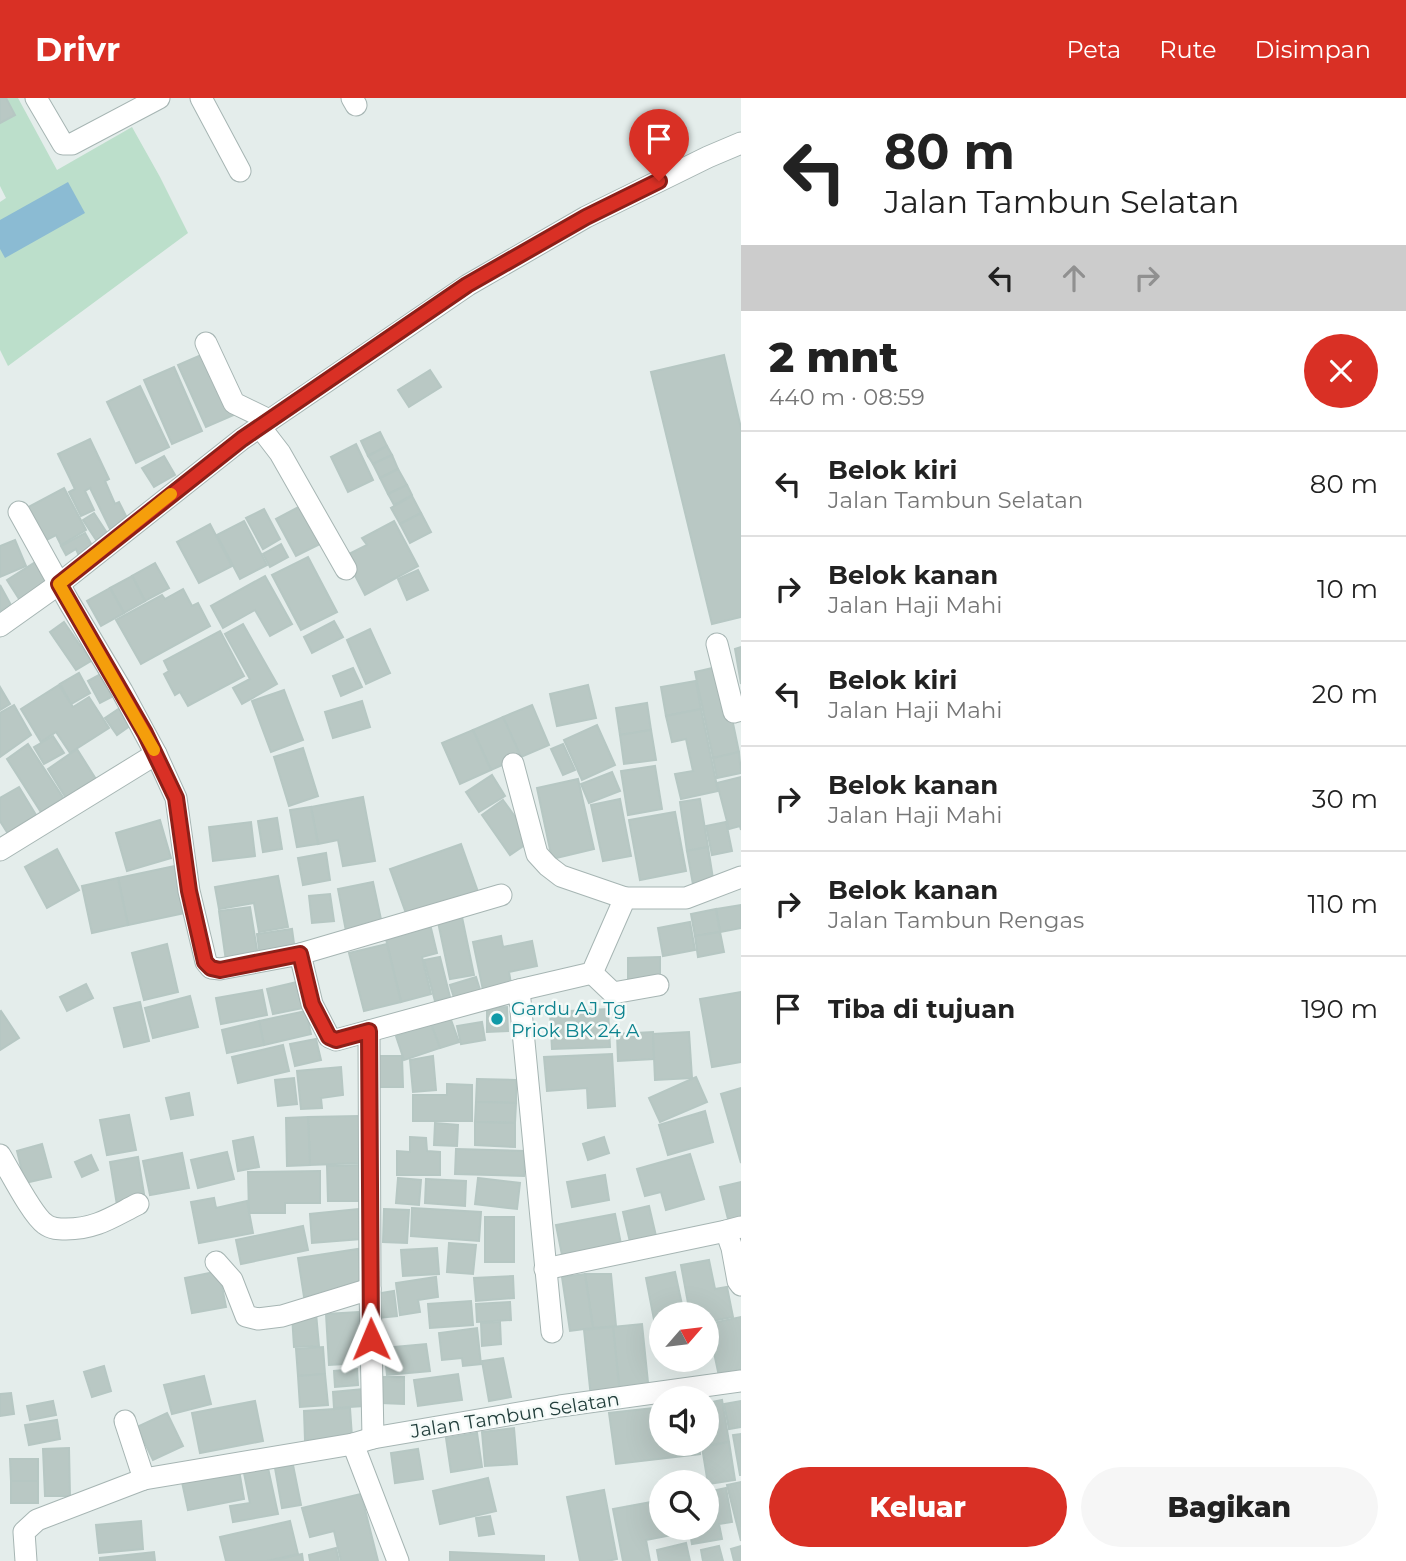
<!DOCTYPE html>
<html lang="id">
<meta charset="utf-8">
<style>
:root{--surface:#fff;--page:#f6f6f6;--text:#222;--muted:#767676;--line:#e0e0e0;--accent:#d93025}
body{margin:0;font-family:Montserrat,sans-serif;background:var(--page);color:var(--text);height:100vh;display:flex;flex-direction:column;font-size:26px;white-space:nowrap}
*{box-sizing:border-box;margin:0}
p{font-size:23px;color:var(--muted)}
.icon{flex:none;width:38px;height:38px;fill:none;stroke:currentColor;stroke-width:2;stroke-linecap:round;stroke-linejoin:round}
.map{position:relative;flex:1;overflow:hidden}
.details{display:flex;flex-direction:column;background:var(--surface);width:665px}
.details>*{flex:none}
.top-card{background:#fff;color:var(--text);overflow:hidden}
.needle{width:46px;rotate:62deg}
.controls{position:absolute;left:649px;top:1204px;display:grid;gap:14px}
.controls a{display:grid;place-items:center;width:70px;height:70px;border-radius:50%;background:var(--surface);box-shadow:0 7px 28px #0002;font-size:35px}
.pin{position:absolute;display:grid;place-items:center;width:60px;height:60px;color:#fff;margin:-72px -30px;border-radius:50% 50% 50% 0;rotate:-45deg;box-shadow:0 0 7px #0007}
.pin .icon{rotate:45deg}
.me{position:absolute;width:77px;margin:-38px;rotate:359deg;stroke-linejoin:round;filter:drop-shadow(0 0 5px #0008)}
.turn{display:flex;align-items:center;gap:24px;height:147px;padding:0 28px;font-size:32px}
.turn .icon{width:91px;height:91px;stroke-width:2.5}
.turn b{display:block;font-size:49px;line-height:60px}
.lanes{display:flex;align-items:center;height:66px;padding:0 28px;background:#0003;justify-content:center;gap:35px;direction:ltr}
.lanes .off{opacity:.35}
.round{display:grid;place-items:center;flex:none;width:74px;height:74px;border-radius:37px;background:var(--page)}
.overview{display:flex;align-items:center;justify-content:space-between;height:119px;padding:0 28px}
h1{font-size:42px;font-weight:800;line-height:52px}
.action{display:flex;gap:14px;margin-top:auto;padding:14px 28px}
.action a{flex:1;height:80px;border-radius:42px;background:var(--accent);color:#fff;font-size:28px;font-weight:800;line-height:80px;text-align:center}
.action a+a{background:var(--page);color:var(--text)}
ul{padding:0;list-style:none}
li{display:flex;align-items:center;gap:21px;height:105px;padding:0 28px;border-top:2px solid var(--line)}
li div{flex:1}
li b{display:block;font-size:26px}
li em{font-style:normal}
header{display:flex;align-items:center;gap:42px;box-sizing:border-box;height:98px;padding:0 35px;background:var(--accent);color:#fff}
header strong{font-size:33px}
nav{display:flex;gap:38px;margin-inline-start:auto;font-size:24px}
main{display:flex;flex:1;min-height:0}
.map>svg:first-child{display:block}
</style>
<header>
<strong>Drivr</strong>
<nav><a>Peta</a><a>Rute</a><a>Disimpan</a></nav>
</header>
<main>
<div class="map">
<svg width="741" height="1463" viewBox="0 0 741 1463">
<rect width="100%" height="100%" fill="#e4edeb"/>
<polygon fill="#bcdfcb" points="0,0 18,0 57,72 132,29 160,79 188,135 8,268 0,252 0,104 6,100 0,88"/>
<polygon fill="#8bbbd3" points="68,84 85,115 5,160 0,151 0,122"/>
<g fill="#b9c8c4" stroke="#b6c7c3" stroke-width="2">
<polygon points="0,0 6,0 15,17 0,25"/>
<polygon points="208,254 236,316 206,329 178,267"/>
<polygon points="724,257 741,330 741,519 712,526 651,274"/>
<polygon points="174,269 202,333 172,346 144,282"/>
<polygon points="430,272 441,289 409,309 398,292"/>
<polygon points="140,288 169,349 136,365 107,304"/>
<polygon points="380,334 387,348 368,358 361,343"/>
<polygon points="90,341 109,381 105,383 115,406 119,404 129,424 111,433 90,390 85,393 94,412 81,418 69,394 75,391 58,356"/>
<polygon points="356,346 373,382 348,394 331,359"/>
<polygon points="387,348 392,357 373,366 368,358"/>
<polygon points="392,357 398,371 380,380 373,366"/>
<polygon points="164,358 175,377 154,389 142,370"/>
<polygon points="398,371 407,387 388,396 380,380"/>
<polygon points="407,387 412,397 394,407 388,396"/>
<polygon points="64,390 86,432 61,447 56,437 41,445 23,412"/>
<polygon points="412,398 421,415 400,426 391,410"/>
<polygon points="306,405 326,443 296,458 276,421"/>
<polygon points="264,411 280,441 263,451 246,420"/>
<polygon points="94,415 109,438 98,445 83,422"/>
<polygon points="421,415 431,434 410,445 400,426"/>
<polygon points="244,423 267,467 240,481 217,437"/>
<polygon points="394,423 418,468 365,497 345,458 367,447 362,440"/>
<polygon points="210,426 232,468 199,485 177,444"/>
<polygon points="85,435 94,451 79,458 76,451 66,457 61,448"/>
<polygon points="15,442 26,468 0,479 0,448"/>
<polygon points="281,446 288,459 270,469 263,456"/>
<polygon points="308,459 337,514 301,532 272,477"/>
<polygon points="40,461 53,480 19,501 7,482"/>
<polygon points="155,465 169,490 145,503 132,478"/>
<polygon points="418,472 428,492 407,502 398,481"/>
<polygon points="132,478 145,503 124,515 110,490"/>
<polygon points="265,478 292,526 270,538 255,512 223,530 211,508"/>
<polygon points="0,487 11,507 0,513"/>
<polygon points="110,490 124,515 101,528 87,503"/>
<polygon points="183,491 192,508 198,505 210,528 141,566 116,522 162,497 165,501"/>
<polygon points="334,523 343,539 312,555 304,539"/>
<polygon points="64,524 91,563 76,572 50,534"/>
<polygon points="243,526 277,586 242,606 233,590 250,581 225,536"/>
<polygon points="370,531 390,575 366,586 347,542"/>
<polygon points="220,533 244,578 188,608 180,594 175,597 164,576 169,573 164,563"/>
<polygon points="741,549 741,586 735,551"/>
<polygon points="721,568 739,654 713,660 695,574"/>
<polygon points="353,570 362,589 341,598 333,578"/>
<polygon points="108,572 121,594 100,605 88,583"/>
<polygon points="79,575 90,595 71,606 60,586"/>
<polygon points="696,583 701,611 666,618 661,589"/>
<polygon points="59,587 73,609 89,599 109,630 70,655 56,634 41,644 21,611"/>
<polygon points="588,587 596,620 557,628 550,596"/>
<polygon points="0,589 10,606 0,612"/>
<polygon points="284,592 303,642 271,654 252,603"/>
<polygon points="362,603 370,629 333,640 325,614"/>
<polygon points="647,605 651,632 620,637 616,610"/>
<polygon points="14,607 31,637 0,659 0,615"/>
<polygon points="532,607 549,647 521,659 503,619"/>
<polygon points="123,608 134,625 117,637 105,620"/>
<polygon points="701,611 718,693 681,701 675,676 693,673 686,641 672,644 666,618"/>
<polygon points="503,619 521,659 491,672 473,632"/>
<polygon points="597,627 615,667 582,682 564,642"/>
<polygon points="473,632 491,672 460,686 442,645"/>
<polygon points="651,632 656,662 624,666 620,637"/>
<polygon points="53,638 64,655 44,666 34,649"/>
<polygon points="28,646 68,707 46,722 7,661"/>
<polygon points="563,646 575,672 563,677 551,651"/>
<polygon points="303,650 318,698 289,708 274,659"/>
<polygon points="77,651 99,686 69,705 48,671"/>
<polygon points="739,654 741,675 717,680 713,660"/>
<polygon points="655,668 662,711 628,717 621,673"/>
<polygon points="612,674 620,693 589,705 581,686"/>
<polygon points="492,677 505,698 479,714 466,694"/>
<polygon points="741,679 741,732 740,728 729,731 717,685"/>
<polygon points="578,681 594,751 552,761 537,690"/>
<polygon points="19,689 39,722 10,739 0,723 0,700"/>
<polygon points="363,699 375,763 343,768 338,742 318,746 311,709"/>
<polygon points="620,701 631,758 603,763 591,707"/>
<polygon points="700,701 708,749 687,753 680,704"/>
<polygon points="503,702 532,742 510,757 482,717"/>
<polygon points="311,709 318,746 297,749 290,712"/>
<polygon points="675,714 686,773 640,782 629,722"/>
<polygon points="277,720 282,751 263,754 258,723"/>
<polygon points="160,722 171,760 127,773 116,735"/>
<polygon points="251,724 255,758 213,763 209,729"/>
<polygon points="726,724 732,753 712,757 706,728"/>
<polygon points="461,746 478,794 407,818 390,771"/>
<polygon points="708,749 714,787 694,792 687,753"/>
<polygon points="57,751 79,792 47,810 25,769"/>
<polygon points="326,755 330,782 303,787 298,760"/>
<polygon points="175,768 185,815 128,827 118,780"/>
<polygon points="278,778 288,829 259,834 254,805 219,811 215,789"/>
<polygon points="118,780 128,827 92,835 82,788"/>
<polygon points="373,784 382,826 346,833 338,791"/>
<polygon points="330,796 334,823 312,825 309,798"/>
<polygon points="741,807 741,830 720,834 716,811"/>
<polygon points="250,809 258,858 226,863 219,813"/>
<polygon points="716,811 720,834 695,838 691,816"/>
<polygon points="462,819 474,877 450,881 438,824"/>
<polygon points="690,824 695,852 663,858 658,830"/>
<polygon points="430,826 437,855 422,859 431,896 401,904 385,837"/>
<polygon points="292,831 295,853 260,858 257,836"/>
<polygon points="720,834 724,854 698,859 695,838"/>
<polygon points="501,838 503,849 532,843 537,868 509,874 511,886 483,892 473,844"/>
<polygon points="167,846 178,894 144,902 132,855"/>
<polygon points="387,846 401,904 364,913 349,855"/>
<polygon points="440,859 450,899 435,903 424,862"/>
<polygon points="660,859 660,883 628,884 628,860"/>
<polygon points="476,879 481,895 455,903 450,887"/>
<polygon points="297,884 303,910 273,916 267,891"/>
<polygon points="86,886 93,900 67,913 60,899"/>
<polygon points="262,892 267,917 221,926 216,900"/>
<polygon points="741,894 741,964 712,969 700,901"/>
<polygon points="190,898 198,929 153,940 145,910"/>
<polygon points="140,904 149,943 124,949 114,910"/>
<polygon points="507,909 508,933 487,934 487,910"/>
<polygon points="608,911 610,949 552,951 550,914"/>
<polygon points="1,913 19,940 0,952 0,914"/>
<polygon points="306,913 311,936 264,947 259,923"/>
<polygon points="450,919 459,944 440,950 431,926"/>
<polygon points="259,923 264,947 227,955 222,932"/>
<polygon points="482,924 485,942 461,946 457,928"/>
<polygon points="431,926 440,950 404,962 396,938"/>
<polygon points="653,934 654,961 618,963 617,936"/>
<polygon points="689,934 692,980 655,982 653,936"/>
<polygon points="316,941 321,962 295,968 290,946"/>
<polygon points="283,947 289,973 238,985 232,959"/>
<polygon points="612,956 615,1008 588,1010 587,990 547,993 544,959"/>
<polygon points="374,958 402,958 403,989 375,989"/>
<polygon points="433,958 436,992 413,994 410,962"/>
<polygon points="341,969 343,997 321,1000 322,1010 301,1011 297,973"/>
<polygon points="696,979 707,1004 660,1024 649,1000"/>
<polygon points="294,980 297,1006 278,1008 275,982"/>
<polygon points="477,981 516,982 516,1005 476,1004"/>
<polygon points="447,986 472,987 472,1023 413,1023 413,997 447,997"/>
<polygon points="741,990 741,1065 721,996"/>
<polygon points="189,995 193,1017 171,1021 166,1000"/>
<polygon points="476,1004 516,1005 515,1025 475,1024"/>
<polygon points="705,1013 713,1044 668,1057 659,1027"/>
<polygon points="129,1017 136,1052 107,1057 100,1022"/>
<polygon points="359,1018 361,1065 310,1067 308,1019"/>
<polygon points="308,1019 310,1067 287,1068 286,1020"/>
<polygon points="475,1024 515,1025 515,1049 475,1047"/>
<polygon points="435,1025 458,1027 457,1048 434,1047"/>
<polygon points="253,1039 259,1069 238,1073 233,1043"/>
<polygon points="410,1039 426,1040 427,1053 440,1054 440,1077 397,1077 397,1053 410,1054"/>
<polygon points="604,1039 609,1055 588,1062 583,1046"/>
<polygon points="42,1046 51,1079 25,1085 17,1053"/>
<polygon points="456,1051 525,1053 524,1078 455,1076"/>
<polygon points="227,1054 234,1081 198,1090 191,1062"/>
<polygon points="182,1055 189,1090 150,1097 143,1063"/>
<polygon points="690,1056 704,1101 666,1112 661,1094 645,1098 637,1071"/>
<polygon points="91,1057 98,1072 82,1079 75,1064"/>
<polygon points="138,1059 145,1102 117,1107 110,1064"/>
<polygon points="362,1067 363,1103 328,1103 327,1068"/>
<polygon points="320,1073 320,1105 285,1105 285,1115 249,1115 248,1074"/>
<polygon points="605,1077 609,1102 572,1109 567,1084"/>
<polygon points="398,1080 421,1082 419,1107 396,1105"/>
<polygon points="478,1080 520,1085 517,1111 475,1106"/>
<polygon points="426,1081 466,1083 465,1108 425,1105"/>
<polygon points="741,1084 741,1122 729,1125 720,1089"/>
<polygon points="214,1100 216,1110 247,1103 253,1135 199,1145 191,1104"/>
<polygon points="649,1108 656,1138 630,1144 623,1114"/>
<polygon points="412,1110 481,1114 479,1143 411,1138"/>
<polygon points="358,1111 361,1141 312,1145 310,1116"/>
<polygon points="384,1111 409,1112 407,1145 383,1144"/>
<polygon points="615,1116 621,1146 562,1157 556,1127"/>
<rect x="485" y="1119" width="29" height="45"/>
<polygon points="303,1128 308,1152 241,1166 236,1142"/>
<polygon points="449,1145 476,1147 473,1176 447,1174"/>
<polygon points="437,1150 439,1176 403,1178 401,1152"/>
<polygon points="358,1151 364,1191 304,1199 298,1160"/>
<polygon points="709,1162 715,1191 727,1189 733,1219 707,1224 707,1216 690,1216 681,1167"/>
<polygon points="219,1173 226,1209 192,1215 185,1180"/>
<polygon points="675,1174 684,1216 662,1216 662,1226 655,1227 646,1180"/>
<polygon points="585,1176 611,1176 616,1228 593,1230"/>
<polygon points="585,1176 593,1230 570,1233 562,1179"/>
<polygon points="513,1178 514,1200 476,1203 474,1180"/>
<polygon points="436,1179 438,1199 418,1202 420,1214 400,1217 396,1185"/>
<polygon points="394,1193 397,1218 378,1220 375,1196"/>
<polygon points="471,1203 473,1227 430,1230 428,1206"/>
<polygon points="510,1204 511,1222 477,1224 476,1206"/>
<polygon points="358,1214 361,1265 329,1267 326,1216"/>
<polygon points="316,1215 319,1248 294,1249 292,1217"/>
<polygon points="741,1219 741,1278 720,1283 708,1226"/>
<polygon points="500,1224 501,1246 482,1248 481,1225"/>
<polygon points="642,1226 649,1294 620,1297 613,1229"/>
<polygon points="613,1229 620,1297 591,1300 584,1232"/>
<polygon points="477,1230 481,1266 463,1268 462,1260 442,1262 439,1235"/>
<polygon points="426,1246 430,1273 387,1277 384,1250"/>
<polygon points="323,1249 325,1276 298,1278 296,1251"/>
<polygon points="503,1260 511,1299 489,1303 482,1263"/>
<polygon points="104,1268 111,1293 92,1299 84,1274"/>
<polygon points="357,1271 358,1287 335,1289 334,1273"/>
<polygon points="325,1276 328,1307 300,1309 298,1278"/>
<polygon points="458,1276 462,1302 418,1308 414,1282"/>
<polygon points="204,1278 211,1306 172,1316 164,1287"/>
<polygon points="381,1279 404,1279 404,1306 381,1305"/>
<polygon points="363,1291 364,1308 334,1310 333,1294"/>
<polygon points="11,1295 14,1316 0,1318 0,1296"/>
<polygon points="722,1302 729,1344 702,1349 702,1346 707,1346 707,1305"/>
<polygon points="53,1303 56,1317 30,1322 27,1308"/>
<polygon points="255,1303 263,1343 200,1355 192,1315"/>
<polygon points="741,1303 741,1329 729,1331 724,1306"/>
<polygon points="662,1309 662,1346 699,1346 700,1356 616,1366 609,1315"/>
<polygon points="350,1310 352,1339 305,1342 304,1313"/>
<polygon points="167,1315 183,1348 153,1362 137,1329"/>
<polygon points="57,1322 60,1341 29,1347 25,1327"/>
<polygon points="514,1330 517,1366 485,1368 482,1334"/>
<polygon points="477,1335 482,1369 451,1374 446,1340"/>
<polygon points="741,1336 741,1377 740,1377 733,1337"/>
<polygon points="729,1344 735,1382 708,1386 702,1349"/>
<polygon points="69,1350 70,1398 45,1398 43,1351"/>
<polygon points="418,1351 423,1381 395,1385 391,1355"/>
<polygon points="10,1361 38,1361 38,1383 11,1383"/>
<polygon points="293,1367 301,1407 282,1410 275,1370"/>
<polygon points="268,1370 278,1416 233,1424 230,1408 250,1405 244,1375"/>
<polygon points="239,1372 244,1401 188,1412 182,1384"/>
<polygon points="488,1380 496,1413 440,1426 433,1393"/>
<rect x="11" y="1383" width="27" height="22"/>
<polygon points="741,1384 741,1443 727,1387"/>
<polygon points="726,1390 732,1424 719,1426 722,1441 692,1446 689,1430 707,1430 707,1394"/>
<polygon points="604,1392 617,1461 607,1463 580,1463 567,1399"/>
<polygon points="361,1396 378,1463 341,1463 334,1433 310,1439 302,1410"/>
<polygon points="662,1402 662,1430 675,1430 677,1436 646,1442 650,1463 623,1463 613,1411"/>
<polygon points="490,1418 494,1436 479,1438 476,1420"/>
<polygon points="141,1423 143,1451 99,1455 96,1427"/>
<polygon points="290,1423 298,1456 267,1463 226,1463 220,1439"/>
<polygon points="686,1445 690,1463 659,1463 657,1452"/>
<polygon points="719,1448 723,1463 703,1463 701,1452"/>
<polygon points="741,1448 741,1463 734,1463 731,1451"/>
<polygon points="336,1450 339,1463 310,1463 309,1457"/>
<polygon points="154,1454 155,1463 100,1463 100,1460"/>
<polygon points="450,1454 544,1458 544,1463 450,1463"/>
<polygon points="302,1456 303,1463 271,1463"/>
</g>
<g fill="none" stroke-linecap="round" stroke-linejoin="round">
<defs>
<g id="minor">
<polyline points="36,0 63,46 72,46 159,0"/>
<polyline points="201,0 240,73"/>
<polyline points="352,0 356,7"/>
<polyline points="206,245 234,305 269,322"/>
<polyline points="260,329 280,355 346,471"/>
<polyline points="19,414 69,504 122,593 156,656 176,700 189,793 206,864 211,870 220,871 300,856 312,906 329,939 336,942 519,892 592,875 625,800 686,800 741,779"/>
<polyline points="0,528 59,486 242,341 468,187 586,119 708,59 741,45"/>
<polyline points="717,546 734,614 741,612"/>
<polyline points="513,666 537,756 548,768 561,778 625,800"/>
<polyline points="0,752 156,656"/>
<polyline points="300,856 501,797"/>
<polyline points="592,875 613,895 658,887"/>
<polyline points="519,892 552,1234"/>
<polyline points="369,933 370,1191 373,1340"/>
<path d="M0 1057C10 1073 32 1117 45 1126 51 1131 59 1131 66 1131 96 1131 112 1119 138 1106"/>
<polyline points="726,1133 732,1150 738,1183 741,1187"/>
<polyline points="216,1164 232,1182 246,1218 258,1221 282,1218 370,1191"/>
<polyline points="545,1171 726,1133 741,1129"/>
<polyline points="125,1323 144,1381"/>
<polyline points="353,1346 398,1463"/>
<polyline points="26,1463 24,1434 37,1422 144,1381 353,1346 373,1340 560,1308 741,1283"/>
</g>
</defs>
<use href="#minor" stroke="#a6b5b3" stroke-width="23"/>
<use href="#minor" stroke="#fff" stroke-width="21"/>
</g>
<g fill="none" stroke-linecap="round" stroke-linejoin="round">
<defs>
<polyline id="route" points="371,1241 369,933 336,942 329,939 312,906 300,856 220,872 211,870 205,864 189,793 176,700 145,635 59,486 242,341 467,187 586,119 659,83"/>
</defs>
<use href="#route" stroke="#8d1f18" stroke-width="18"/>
<use href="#route" stroke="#d93025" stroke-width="12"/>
<polyline stroke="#f59e0b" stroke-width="12" points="154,652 59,486 171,396"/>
</g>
<circle fill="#0f9aa8" stroke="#f4faf8" stroke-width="2.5" cx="497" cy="921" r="7"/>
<g text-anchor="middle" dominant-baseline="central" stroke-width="5" stroke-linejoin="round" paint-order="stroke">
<g font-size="19" fill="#0d838f" stroke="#f4faf8" text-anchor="start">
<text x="511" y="910">Gardu AJ Tg<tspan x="511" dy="22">Priok BK 24 A</tspan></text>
</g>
<g font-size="19" fill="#233f3c" stroke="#f4faf8">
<text transform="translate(515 1317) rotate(-9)">Jalan Tambun Selatan</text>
</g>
</g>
</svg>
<div class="controls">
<a><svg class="needle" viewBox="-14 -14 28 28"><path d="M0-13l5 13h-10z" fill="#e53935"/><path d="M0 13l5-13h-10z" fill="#767676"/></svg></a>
<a><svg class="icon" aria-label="sound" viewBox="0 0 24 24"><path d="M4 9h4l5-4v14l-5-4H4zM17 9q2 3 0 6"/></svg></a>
<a><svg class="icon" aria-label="search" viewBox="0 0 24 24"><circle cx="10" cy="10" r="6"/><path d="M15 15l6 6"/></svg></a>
</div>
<div class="pin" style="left:659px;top:83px;background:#d93025"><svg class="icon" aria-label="arrive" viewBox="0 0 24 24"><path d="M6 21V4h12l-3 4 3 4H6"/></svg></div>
<svg class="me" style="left:371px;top:1241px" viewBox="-20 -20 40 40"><path d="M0-17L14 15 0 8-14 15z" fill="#d93025" stroke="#fff" stroke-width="4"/></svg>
</div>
<section class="details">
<div class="top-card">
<div class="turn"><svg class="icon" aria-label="left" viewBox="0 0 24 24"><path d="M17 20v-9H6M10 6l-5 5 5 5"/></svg><div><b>80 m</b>Jalan Tambun Selatan</div></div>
<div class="lanes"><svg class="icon" aria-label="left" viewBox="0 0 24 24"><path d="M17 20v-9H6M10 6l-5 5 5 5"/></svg><svg class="icon off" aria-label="ahead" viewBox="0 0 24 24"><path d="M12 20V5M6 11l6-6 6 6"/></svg><svg class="icon off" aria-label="right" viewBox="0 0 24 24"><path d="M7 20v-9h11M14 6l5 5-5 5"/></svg></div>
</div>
<div class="overview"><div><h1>2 mnt</h1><p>440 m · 08:59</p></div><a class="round" style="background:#d93025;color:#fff"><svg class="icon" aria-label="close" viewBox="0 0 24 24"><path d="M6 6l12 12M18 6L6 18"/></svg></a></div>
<ul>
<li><svg class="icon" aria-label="left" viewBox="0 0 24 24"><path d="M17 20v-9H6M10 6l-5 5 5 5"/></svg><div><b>Belok kiri</b><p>Jalan Tambun Selatan</p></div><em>80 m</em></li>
<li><svg class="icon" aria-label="right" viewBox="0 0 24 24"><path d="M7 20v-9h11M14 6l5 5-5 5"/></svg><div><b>Belok kanan</b><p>Jalan Haji Mahi</p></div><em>10 m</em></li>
<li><svg class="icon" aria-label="left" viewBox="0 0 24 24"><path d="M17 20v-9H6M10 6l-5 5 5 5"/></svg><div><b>Belok kiri</b><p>Jalan Haji Mahi</p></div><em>20 m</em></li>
<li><svg class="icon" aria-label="right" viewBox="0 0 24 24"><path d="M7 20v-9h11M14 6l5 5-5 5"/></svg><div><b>Belok kanan</b><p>Jalan Haji Mahi</p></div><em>30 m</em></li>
<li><svg class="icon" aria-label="right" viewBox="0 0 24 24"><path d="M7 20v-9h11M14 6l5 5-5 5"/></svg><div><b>Belok kanan</b><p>Jalan Tambun Rengas</p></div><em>110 m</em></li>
<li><svg class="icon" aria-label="arrive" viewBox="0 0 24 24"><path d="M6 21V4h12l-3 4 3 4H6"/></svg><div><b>Tiba di tujuan</b></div><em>190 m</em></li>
</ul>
<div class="action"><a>Keluar</a><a>Bagikan</a></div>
</section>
</main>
